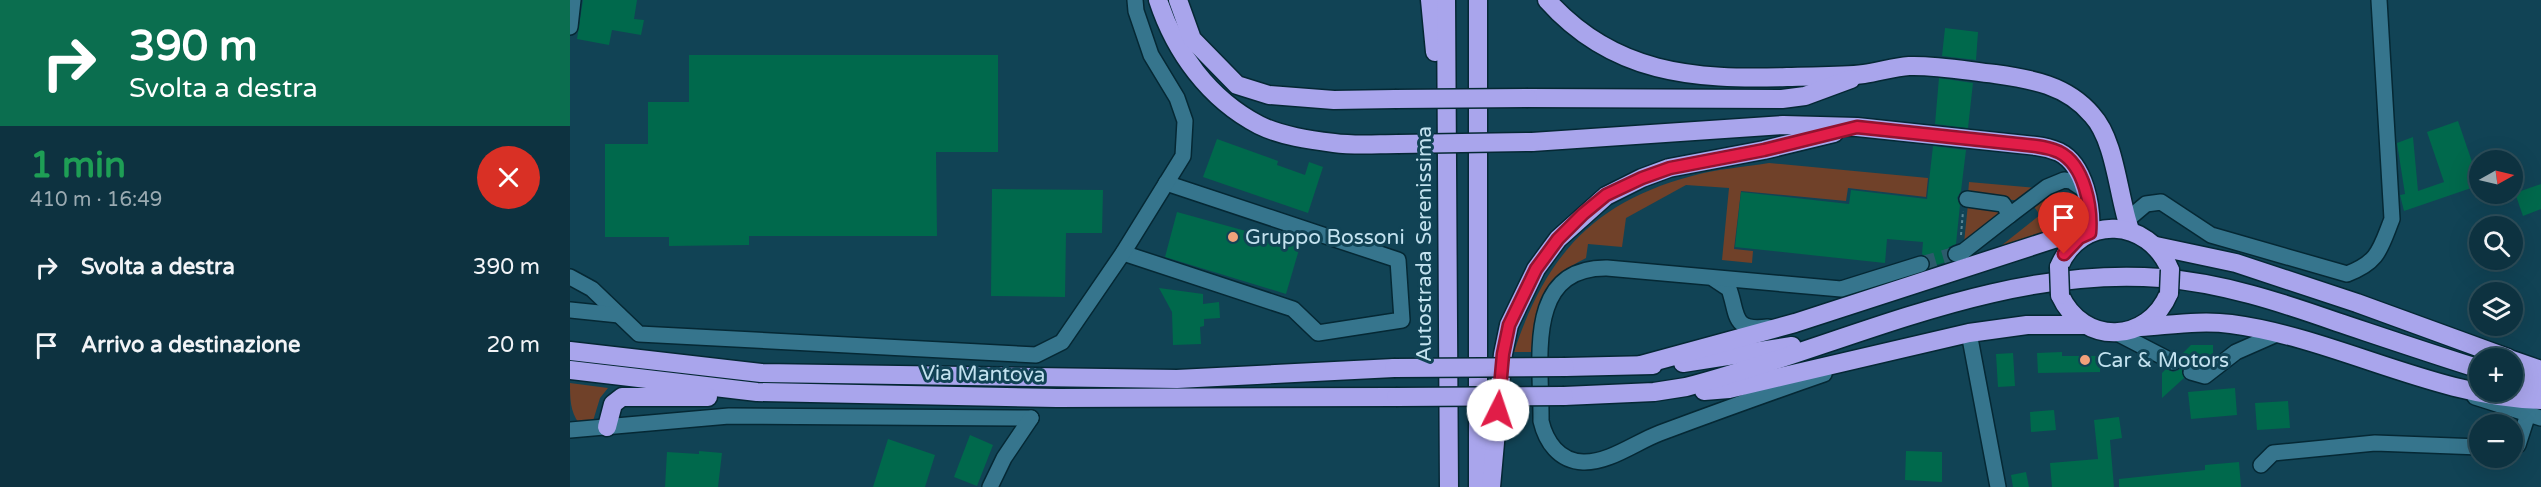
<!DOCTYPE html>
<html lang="it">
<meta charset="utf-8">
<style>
:root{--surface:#0d3240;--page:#163a47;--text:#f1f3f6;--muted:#9aaab1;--line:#2d4d59}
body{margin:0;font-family:"Varela Round",sans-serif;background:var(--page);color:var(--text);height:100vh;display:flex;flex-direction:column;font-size:22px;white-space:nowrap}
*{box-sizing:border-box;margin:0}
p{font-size:20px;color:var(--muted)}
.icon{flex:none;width:33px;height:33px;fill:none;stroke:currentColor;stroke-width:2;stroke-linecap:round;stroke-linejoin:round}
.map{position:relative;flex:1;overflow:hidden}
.sheet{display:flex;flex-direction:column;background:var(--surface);width:570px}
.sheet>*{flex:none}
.guide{background:#0b6e4f;color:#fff;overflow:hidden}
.needle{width:39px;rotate:82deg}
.controls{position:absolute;left:1899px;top:150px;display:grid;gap:12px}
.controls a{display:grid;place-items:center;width:54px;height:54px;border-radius:50%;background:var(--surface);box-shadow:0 6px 24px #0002,0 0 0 2px var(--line);font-size:30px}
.pin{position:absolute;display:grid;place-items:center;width:51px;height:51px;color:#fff;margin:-62px -26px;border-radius:50% 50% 50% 0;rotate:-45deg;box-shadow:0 0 6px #0007}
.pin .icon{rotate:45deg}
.me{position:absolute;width:66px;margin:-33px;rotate:4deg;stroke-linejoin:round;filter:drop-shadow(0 0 4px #0008)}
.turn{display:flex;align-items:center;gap:21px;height:126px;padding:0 30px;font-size:27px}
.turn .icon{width:78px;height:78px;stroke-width:2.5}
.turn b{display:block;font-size:42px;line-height:51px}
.round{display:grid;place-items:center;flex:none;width:63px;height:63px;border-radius:32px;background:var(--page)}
.overview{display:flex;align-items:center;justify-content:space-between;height:102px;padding:0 30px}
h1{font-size:36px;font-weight:700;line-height:45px;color:#1e9e55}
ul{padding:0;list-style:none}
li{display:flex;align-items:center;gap:18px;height:78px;padding:0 30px}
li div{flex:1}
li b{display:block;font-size:22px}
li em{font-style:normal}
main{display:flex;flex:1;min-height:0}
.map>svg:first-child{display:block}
</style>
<main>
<section class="sheet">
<div class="guide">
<div class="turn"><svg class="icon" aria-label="right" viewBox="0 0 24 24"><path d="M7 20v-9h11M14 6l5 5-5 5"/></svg><div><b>390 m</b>Svolta a destra</div></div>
</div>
<div class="overview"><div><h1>1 min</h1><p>410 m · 16:49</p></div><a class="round" style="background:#d93025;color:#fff"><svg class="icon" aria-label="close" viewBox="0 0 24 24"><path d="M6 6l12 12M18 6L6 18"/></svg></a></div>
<ul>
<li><svg class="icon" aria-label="right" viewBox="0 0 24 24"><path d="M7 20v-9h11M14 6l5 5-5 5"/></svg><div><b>Svolta a destra</b></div><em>390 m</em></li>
<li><svg class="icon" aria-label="arrive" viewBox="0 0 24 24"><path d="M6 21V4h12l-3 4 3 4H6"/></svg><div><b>Arrivo a destinazione</b></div><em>20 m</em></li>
</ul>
</section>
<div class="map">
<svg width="1971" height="487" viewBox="0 0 1971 487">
<rect width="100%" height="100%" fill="#114355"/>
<g fill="#704129">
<path d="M1199 163 1358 178 1356 197 1278 188 1276 201 1171 191 1164 249 1183 251 1182 263 1152 260 1159 188 1116 185 1056 218 1052 247 1018 244 1016 258C970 281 969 306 963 352H944C975 257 1023 202 1122 176 1147 169 1174 167 1199 163Z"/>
<polygon points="1399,182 1467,188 1452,201 1398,195"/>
<path d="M1484 192C1505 193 1510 216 1493 228 1474 241 1444 246 1422 253L1470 215 1462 204 1474 195Z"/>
<polygon points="1398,204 1428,210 1429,213 1394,243"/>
<path d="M0 383 38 388 30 398 23 421 9 423C0 412 0 397 0 383Z"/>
</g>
<g fill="#00694c">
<polygon points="13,0 67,0 64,19 74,20 71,35 42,30 39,45 7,39"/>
<polygon points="1375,28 1408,32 1406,60 1372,56"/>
<polygon points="119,55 428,55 428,152 366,152 367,236 179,236 179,245 99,246 99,237 35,237 35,144 78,144 78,102 119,102"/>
<polygon points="1369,78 1403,83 1398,128 1365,124"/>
<polygon points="1888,121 1910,185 1834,211 1830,195 1835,194 1827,143 1843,137 1848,191 1874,182 1857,132"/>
<polygon points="647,139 708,161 707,165 735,175 739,162 753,167 738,213 633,177"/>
<polygon points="1363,146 1396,150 1391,191 1387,198 1390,205 1386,244 1379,247 1376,253 1379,261 1360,267 1360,261 1352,254 1353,242 1317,239 1315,263 1165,247 1171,192 1279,204 1281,190 1357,199"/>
<polygon points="1971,184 1971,209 1953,216 1945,193"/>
<polygon points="422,189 533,190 532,233 496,233 495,297 421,296"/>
<polygon points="607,212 730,246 716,294 595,257"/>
<polygon points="589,288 633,294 633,304 649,302 650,318 634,319 634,326 630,327 631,344 603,345 602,312"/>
<polygon points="1621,345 1643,345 1643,358 1635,364 1615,365 1612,370 1614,378 1592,398 1592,373 1596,369 1603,372 1609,370 1613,362 1610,356"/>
<polygon points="1492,352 1492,356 1530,356 1530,372 1468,373 1467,353"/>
<polygon points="1443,353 1445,386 1428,387 1426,354"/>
<polygon points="1665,388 1667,415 1621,419 1618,392"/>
<polygon points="1718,401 1720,428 1687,430 1685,403"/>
<polygon points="1484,410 1486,430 1461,432 1460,412"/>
<polygon points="1549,417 1552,438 1540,440 1544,487 1482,487 1480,463 1528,459 1524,420"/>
<polygon points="400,435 423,445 407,486 384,477"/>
<polygon points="318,439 365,455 355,487 303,487"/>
<polygon points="129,451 152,453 148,487 95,487 97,452 129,454"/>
<polygon points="1336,451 1372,452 1372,482 1335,480"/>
<polygon points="1669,462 1671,487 1549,487 1549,479 1635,470 1635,465"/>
<polygon points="1456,472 1459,487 1443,487 1441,475"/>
</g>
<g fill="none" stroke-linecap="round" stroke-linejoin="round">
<polyline stroke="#2c5b6c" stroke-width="15" stroke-dasharray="15 8" stroke-linecap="butt" points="1351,264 1386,254"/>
<defs>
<g id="minor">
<polyline points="0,27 3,0"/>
<polyline points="1440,215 1477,187 1494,180 1501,181 1516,191"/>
<path d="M1557 220 1576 204 1591 202 1641 235 1777 274C1809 262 1810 249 1822 219L1809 0"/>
<polyline points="553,253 723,309 748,333 832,320 828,260 596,183"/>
<polyline points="1386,254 1394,251 1440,215 1433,204 1397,199"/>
<polyline points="0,277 22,289 69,334 466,355 492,342 553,253 613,156 615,121 607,98 581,55 566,11 565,0"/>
<path d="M1144 279 1159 289C1168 313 1161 332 1198 327"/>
<polyline points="0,310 49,315"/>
<polyline points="1545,332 1603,362"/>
<polyline points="1399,333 1428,487"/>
<polyline points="1621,372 1635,376 1666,352 1707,334"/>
<path d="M1254 374C1199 393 1144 413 1090 433 1066 442 1039 463 1013 462 989 461 976 442 971 421 972 363 953 267 1037 268L1271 289 1351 264"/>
<polyline points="1905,397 1971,418"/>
<polyline points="0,430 159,416 461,418"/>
<polyline points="1942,448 1948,445 1958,414"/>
<polyline points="1691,465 1703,453 1805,443 1910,447"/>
<polyline points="420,487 434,458 461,418"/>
</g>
<g id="highway">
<path d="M588 0C605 52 639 99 689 125 711 136 740 140 764 143 785 146 807 144 828 144"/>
<polyline points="608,0 622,39 667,85 699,95 764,100 825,99"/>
<polyline points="860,0 865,52"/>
<polyline points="876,0 879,487"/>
<polyline points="908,0 908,487"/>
<path d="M977 0C1043 74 1124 80 1217 77 1243 76 1269 77 1294 74 1309 72 1324 67 1339 66 1367 65 1397 71 1425 74 1461 79 1497 85 1522 115 1546 141 1548 197 1560 230"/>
<polyline points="958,98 1212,99 1235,96 1281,79"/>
<path d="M962 142 1213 125 1287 127 1466 146C1474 147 1482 149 1489 152 1515 165 1522 208 1520 233"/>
<polyline points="1586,246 1666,263 1787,303 1938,358"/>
<path d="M1489 267C1511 213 1579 218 1600 270"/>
<path d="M1490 295C1513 346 1578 344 1599 293"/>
<path d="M1570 327C1601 325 1631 320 1661 324 1766 338 1864 397 1971 400"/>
<polyline points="0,351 191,373 607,379 824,368"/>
<polyline points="1942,360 1971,370"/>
<polyline points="1113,363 1222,346"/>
<polyline points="1071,365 1225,323 1487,238 1513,237"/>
<polyline points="995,367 1083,365"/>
<polyline points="0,370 187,392 487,398 826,397"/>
<polyline points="1942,379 1971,387"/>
<polyline points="1134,391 1159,389 1399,333 1457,325 1514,325"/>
<path d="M994 396 1084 392 1116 387C1271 347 1427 265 1591 278 1652 283 1710 302 1767 322 1815 338 1862 354 1910 369"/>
<polyline points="37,427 43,404 52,397 138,397"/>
<polyline points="921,487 933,354 939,325 966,269 988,239 1036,196 1072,178 1099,168 1194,150 1264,133"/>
</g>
</defs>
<use href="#minor" stroke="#052834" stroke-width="18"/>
<use href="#highway" stroke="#052834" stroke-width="21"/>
<polyline stroke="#5a8595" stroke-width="2" stroke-dasharray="3 3" stroke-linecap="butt" points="1391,235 1393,211"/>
<use href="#minor" stroke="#36758d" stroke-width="15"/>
<use href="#highway" stroke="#a9a5ec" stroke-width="18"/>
<defs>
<g id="highway-bridge">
<polyline points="825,99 958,98"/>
<polyline points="828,144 962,142"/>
<polyline points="1489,267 1490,295"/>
<polyline points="1599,293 1600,270"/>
<polyline points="824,368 995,367"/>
<polyline points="826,397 994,396"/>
</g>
</defs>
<use href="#highway-bridge" stroke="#052834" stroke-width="21" stroke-linecap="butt"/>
<use href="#highway-bridge" stroke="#a9a5ec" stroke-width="18"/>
</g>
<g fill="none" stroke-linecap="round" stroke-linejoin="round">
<defs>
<path id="route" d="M928 410 933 354 939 325 966 269 988 239 1013 214 1036 195 1072 178 1100 168 1194 150 1287 127 1466 146C1474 147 1482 149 1489 152 1515 165 1522 208 1520 233L1509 238 1494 254"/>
</defs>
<use href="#route" stroke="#92132f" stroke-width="15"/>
<use href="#route" stroke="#e11d48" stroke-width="10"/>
</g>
<g fill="#f1a17b" stroke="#114355" stroke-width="2">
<circle cx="663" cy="237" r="6"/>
<circle cx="1515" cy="360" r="6"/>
</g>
<g text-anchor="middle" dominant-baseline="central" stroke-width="6" stroke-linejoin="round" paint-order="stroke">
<g font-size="21" fill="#c3e2ef" stroke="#114355" text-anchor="start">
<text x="675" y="237">Gruppo Bossoni</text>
<text x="1527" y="360">Car &amp; Motors</text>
</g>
<g font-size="21" fill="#c3e2ef" stroke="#114355">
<text transform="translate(854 244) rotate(-90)">Autostrada Serenissima</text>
<text transform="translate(413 374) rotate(1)">Via Mantova</text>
</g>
</g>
</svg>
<div class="controls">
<a><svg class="needle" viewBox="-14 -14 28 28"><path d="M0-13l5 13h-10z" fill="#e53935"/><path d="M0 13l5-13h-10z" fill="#9aaab1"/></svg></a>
<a><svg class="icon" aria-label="search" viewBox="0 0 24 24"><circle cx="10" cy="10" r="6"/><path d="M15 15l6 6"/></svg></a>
<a><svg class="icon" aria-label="layers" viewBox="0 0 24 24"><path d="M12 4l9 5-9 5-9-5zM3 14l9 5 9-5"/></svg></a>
<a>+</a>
<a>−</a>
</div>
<div class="pin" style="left:1494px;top:254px;background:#d93025"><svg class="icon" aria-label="arrive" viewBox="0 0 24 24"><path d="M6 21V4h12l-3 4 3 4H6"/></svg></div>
<svg class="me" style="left:928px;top:410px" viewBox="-20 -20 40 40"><circle r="19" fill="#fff"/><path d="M0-13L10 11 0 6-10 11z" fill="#e11d48"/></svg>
</div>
</main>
